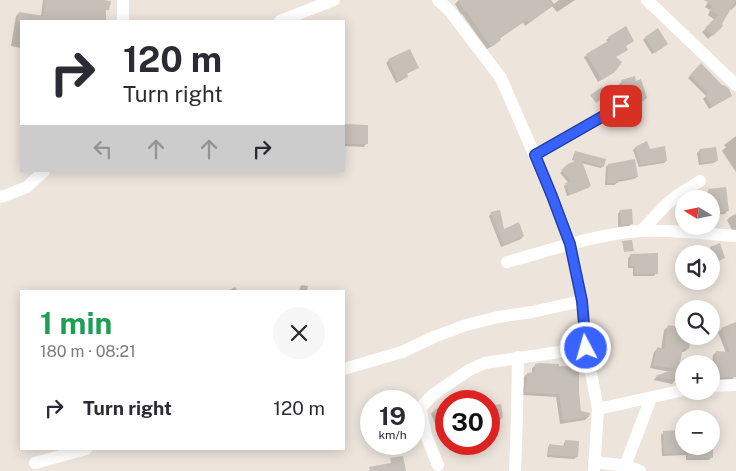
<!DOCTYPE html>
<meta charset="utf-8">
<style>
:root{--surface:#fff;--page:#f7f7f7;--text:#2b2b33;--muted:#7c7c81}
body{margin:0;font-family:"Public Sans",sans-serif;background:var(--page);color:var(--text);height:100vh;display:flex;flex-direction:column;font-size:19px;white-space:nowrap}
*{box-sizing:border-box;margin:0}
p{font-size:16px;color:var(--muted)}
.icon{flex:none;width:28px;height:28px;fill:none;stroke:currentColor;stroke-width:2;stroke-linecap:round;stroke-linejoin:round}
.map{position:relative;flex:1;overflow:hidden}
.sheet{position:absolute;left:20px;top:290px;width:325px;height:160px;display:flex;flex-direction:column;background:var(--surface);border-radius:0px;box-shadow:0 2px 12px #0003}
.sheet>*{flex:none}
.banner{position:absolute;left:20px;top:20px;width:325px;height:152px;border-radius:0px;box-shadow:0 2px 12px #0003;background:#fff;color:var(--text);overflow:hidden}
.needle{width:32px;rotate:280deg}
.fabs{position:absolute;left:675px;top:190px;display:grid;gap:10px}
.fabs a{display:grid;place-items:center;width:45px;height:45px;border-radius:50%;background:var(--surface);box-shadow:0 2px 12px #0003;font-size:25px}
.speed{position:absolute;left:360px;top:390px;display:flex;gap:10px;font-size:25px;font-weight:700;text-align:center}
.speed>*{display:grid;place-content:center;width:65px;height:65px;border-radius:50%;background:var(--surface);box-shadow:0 2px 12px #0003;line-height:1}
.speed small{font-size:12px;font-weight:400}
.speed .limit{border:8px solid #d22;background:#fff;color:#111}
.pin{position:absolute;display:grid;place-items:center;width:42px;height:42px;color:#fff;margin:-21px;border-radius:10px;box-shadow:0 2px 8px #0006}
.me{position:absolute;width:55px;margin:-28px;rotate:354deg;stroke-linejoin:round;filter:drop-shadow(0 0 4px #0008)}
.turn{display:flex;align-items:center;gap:18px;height:105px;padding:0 20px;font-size:22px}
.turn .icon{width:65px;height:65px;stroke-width:2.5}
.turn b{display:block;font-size:35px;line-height:42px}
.lanes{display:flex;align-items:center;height:48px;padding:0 20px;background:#0003;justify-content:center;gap:25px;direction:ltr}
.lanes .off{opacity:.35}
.round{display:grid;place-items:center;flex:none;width:52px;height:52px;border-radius:26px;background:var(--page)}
.summary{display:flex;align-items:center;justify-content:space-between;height:85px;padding:0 20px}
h1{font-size:30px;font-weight:700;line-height:38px;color:#1e9e55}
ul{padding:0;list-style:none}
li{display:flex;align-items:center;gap:15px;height:65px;padding:0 20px}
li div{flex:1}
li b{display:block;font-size:19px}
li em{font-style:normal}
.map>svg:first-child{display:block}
</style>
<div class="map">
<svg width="736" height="471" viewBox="0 0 736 471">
<rect width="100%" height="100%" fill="#ede5dc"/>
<g fill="#0003">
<polygon points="43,0 76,0 73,21 21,21 21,48 11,46 16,16 19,13 41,16"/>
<polygon points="459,0 551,0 554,4 559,0 575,0 557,12 552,6 525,26 523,22 499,39 496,44 487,49 462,14 461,14 455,4"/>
<polygon points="707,0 736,0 736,5 731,10 730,9 720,24 722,26 708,39 702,32 715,20 708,15 710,10 705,7 709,1"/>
<polygon points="609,38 625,47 614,58 611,74 598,82 584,57 608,42 606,40"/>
<polygon points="645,38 664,47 652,54 643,40"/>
<polygon points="389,60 417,67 414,70 406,74 407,76 404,79 396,83 386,63"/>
<polygon points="701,65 731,96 709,109 703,99 706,96 688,78"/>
<polygon points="622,82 636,82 646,98 643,101 632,105 630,101 625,103 619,84"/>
<polygon points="344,126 367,126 366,144 364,147 344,146"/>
<polygon points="736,136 736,172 722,151 726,147 724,145"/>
<polygon points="635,148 649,150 666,161 664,163 639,167 633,150"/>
<polygon points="700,150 716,161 714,163 699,165 697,153"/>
<polygon points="576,152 603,166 601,168 581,163 590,186 588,188 567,196 564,186 569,183 560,173 569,165 576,161 572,160 574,154"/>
<polygon points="608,165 637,177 634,179 617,182 615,185 605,185 606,167"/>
<polygon points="709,191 727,211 725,214 711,215 711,199 707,199 706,193"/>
<polygon points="620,211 632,223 629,226 618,227 618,214"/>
<polygon points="491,214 503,230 523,236 521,239 501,247 489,216"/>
<polygon points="736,214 736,231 732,230 727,220 730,217"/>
<polygon points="711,248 724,257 721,260 713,263 711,254 709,254 708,251"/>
<polygon points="631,255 656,273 654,276 633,276 633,268 628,268 628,258"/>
<polygon points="301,285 308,286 307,291 299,291"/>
<polygon points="235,287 237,291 228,291"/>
<polygon points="736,323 736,361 735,376 731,380 711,380 713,355 716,352 726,353 718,332 722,329"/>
<polygon points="668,327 684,336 688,349 684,352 681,352 675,380 672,384 654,380 656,377 670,372 650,368 654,352 657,349 661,350 664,330"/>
<polygon points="536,365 577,392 580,412 588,417 585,420 560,424 556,397 523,395 523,387 524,386 524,377 527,374 532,374 532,368"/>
<polygon points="493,404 494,407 502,418 499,421 495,421 496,426 493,429 489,429 489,405"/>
<polygon points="446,406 446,432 440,435 431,414 434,411"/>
<polygon points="684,431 684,446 711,446 711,445 711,457 709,460 686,460 686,455 662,456 661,435 664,432"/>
<polygon points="566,441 577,457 574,459 547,457 548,447 550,445 563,447 564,443"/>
</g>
<g fill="#c6c0b8">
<polygon points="45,0 102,0 111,1 109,10 106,10 106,21 17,21 19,12 43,16"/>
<polygon points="458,0 549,0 553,6 529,23 527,20 500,38 501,40 491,47 466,11 465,12"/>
<polygon points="704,0 736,0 722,24 723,26 713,36 705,28 718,15 710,10 713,6"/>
<polygon points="626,26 634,41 626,46 628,50 616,57 622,62 615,72 602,80 586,54 610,40 608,37"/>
<polygon points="658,28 668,44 655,53 645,37"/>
<polygon points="410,49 419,68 407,73 408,77 398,81 388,59"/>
<polygon points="701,63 722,85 724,85 729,89 732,96 712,107 705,95 708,93 690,75"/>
<polygon points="635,76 636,81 641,79 647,98 634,103 633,99 628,101 621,80"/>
<polygon points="602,87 607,95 596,103 590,95"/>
<polygon points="344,124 368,125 368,144 344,144"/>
<polygon points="647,141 650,149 665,146 667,161 641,165 635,147"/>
<polygon points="716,147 718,161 701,163 700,149"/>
<polygon points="575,151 606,159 604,167 582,161 591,186 570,195 565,183 571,181 561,170 568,164 577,160 573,159"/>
<polygon points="635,159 638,177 618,180 618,183 607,183 608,164"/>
<polygon points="726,187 729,211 711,213 711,199 710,199 708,189"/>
<polygon points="632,209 633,224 621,225 620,210"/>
<polygon points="500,210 504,229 519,222 524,236 504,245 490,212"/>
<polygon points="632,240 634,251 624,252 622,241"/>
<polygon points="720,243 725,258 716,261 710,247"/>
<polygon points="658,253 658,274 635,274 635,266 631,266 630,254"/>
<polygon points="736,322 736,377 714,377 716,351 730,352 721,328"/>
<polygon points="668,325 684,328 684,336 691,336 689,349 683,348 676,381 655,376 675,369 653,365 657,347 664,349"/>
<polygon points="540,363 559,364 559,366 579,367 579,392 581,411 590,413 589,417 563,421 559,394 526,393 526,383 527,383 527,373 535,372 535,364"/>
<polygon points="446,404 446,440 434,410"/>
<polygon points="501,404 503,418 489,420 489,406"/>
<polygon points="683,430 684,453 664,454 663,431"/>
<polygon points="565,440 579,441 578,457 548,455 549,444 565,446"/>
<rect x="688" y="446" width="25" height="12"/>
<polygon points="403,456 406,471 370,471 369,467 391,463 390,458"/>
</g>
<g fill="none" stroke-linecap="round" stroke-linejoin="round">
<g stroke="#fff" stroke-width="12">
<polyline points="123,0 123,21"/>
<polyline points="438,0 449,10 501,78 552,196 571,244 582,301 586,348 598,409 594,471"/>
<polyline points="647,0 736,85"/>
<polyline points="280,21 334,0"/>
<polyline points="535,155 621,107"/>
<polyline points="0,197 4,196 27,187 44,171"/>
<polyline points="641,231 667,204 678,195 700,181"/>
<path d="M507 262C551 250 595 234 641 231 672 229 705 234 736 236"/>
<polyline points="344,369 402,352 434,337 466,325 498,317 532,312 582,301"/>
<polyline points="711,386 736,385"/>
<polyline points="598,409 684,390"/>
<path d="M594 462C609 464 626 464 640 471"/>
<polyline points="35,463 86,449"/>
<polyline points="438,465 426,435 421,411 422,406 434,394 469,370 485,363 586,348"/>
<polyline points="625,466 651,398"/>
<polyline points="515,471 517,416 518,357"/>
</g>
</g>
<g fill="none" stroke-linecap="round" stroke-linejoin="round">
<defs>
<polyline id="route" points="586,348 582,301 570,244 552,196 535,155 621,106"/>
</defs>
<use href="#route" stroke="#2440a6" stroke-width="12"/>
<use href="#route" stroke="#3863ff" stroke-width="9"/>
</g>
</svg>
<div class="fabs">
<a><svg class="needle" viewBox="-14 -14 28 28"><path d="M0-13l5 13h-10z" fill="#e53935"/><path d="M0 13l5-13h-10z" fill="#7c7c81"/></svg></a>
<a><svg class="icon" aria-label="sound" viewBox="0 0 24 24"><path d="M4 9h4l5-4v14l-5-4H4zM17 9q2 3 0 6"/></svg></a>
<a><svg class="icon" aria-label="search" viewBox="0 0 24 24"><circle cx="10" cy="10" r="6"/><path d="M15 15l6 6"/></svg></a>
<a>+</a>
<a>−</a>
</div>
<div class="speed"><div>19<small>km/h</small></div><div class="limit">30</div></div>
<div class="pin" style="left:621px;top:106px;background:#d93025"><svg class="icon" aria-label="arrive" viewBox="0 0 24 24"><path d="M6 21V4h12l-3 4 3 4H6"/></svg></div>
<svg class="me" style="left:586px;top:348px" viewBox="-20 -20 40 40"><circle r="17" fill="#3863ff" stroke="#fff" stroke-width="3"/><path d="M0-11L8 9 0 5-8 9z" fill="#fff"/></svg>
<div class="banner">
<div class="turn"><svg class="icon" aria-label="right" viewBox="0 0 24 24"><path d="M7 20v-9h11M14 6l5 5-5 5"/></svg><div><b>120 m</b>Turn right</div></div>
<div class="lanes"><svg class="icon off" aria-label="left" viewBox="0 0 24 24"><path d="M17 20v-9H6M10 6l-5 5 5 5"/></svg><svg class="icon off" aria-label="ahead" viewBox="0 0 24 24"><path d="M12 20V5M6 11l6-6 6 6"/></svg><svg class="icon off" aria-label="ahead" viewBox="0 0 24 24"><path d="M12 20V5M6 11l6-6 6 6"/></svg><svg class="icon" aria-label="right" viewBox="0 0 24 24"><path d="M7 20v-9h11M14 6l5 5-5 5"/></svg></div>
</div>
<section class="sheet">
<div class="summary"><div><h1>1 min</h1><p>180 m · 08:21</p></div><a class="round"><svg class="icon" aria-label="close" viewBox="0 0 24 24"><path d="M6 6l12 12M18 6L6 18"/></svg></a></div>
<ul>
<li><svg class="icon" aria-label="right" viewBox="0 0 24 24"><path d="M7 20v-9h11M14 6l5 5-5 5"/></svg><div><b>Turn right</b></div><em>120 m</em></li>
</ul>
</section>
</div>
